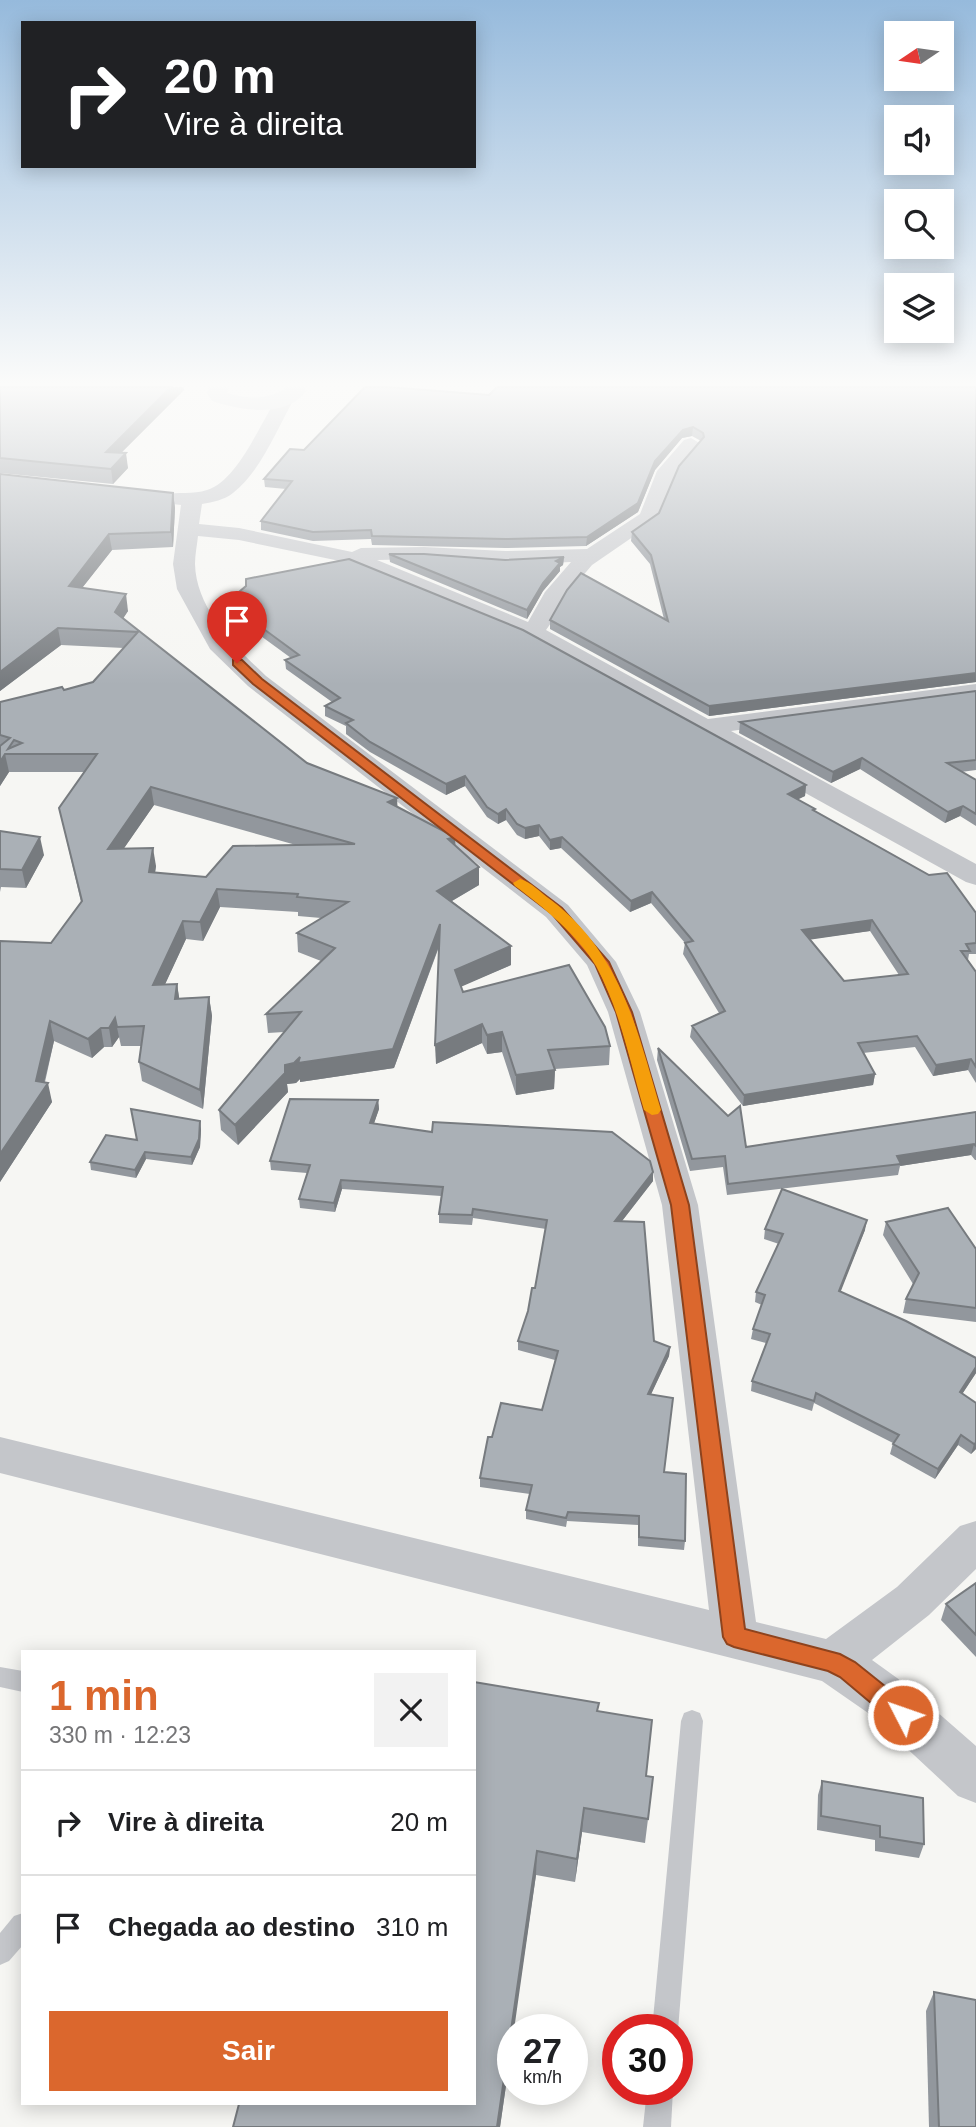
<!DOCTYPE html>
<html lang="pt">
<meta charset="utf-8">
<style>
:root{--surface:#fff;--page:#f2f2f2;--text:#202124;--muted:#757577;--line:#e0e0e0;--accent:#db672d}
body{margin:0;font-family:Helvetica,sans-serif;background:var(--page);color:var(--text);height:100vh;display:flex;flex-direction:column;font-size:26px;white-space:nowrap}
*{box-sizing:border-box;margin:0}
p{font-size:23px;color:var(--muted)}
.icon{flex:none;width:38px;height:38px;fill:none;stroke:currentColor;stroke-width:2;stroke-linecap:round;stroke-linejoin:round}
.map{position:relative;flex:1;overflow:hidden}
.sheet{position:absolute;left:21px;top:1650px;width:455px;height:455px;display:flex;flex-direction:column;background:var(--surface);border-radius:0px;box-shadow:0 4px 18px #0003}
.sheet>*{flex:none}
.top-card{position:absolute;left:21px;top:21px;width:455px;height:147px;border-radius:0px;box-shadow:0 4px 18px #0003;background:#202124;color:#fff;overflow:hidden}
.needle{width:46px;rotate:257deg}
.controls{position:absolute;left:884px;top:21px;display:grid;gap:14px}
.controls a{display:grid;place-items:center;width:70px;height:70px;border-radius:0px;background:var(--surface);box-shadow:0 4px 18px #0003;font-size:35px}
.speed{position:absolute;left:497px;top:2014px;display:flex;gap:14px;font-size:35px;font-weight:700;text-align:center}
.speed>*{display:grid;place-content:center;width:91px;height:91px;border-radius:50%;background:var(--surface);box-shadow:0 4px 18px #0003;line-height:1}
.speed small{font-size:18px;font-weight:400}
.speed .limit{border:10px solid #d22;background:#fff;color:#111}
.pin{position:absolute;display:grid;place-items:center;width:60px;height:60px;color:#fff;margin:-72px -30px;border-radius:50% 50% 50% 0;rotate:-45deg;box-shadow:0 0 7px #0007}
.pin .icon{rotate:45deg}
.me{position:absolute;width:77px;margin:-38px;rotate:311deg;stroke-linejoin:round;filter:drop-shadow(0 0 5px #0008)}
.turn{display:flex;align-items:center;gap:24px;height:147px;padding:0 28px;font-size:32px}
.turn .icon{width:91px;height:91px;stroke-width:2.5}
.turn b{display:block;font-size:49px;line-height:60px}
.round{display:grid;place-items:center;flex:none;width:74px;height:74px;border-radius:0px;background:var(--page)}
.headline{display:flex;align-items:center;justify-content:space-between;height:119px;padding:0 28px}
h1{font-size:42px;font-weight:700;line-height:52px;color:var(--accent)}
.primary-button{display:flex;gap:14px;margin-top:auto;padding:14px 28px}
.primary-button a{flex:1;height:80px;border-radius:0px;background:var(--accent);color:#fff;font-size:28px;font-weight:700;line-height:80px;text-align:center}
ul{padding:0;list-style:none}
li{display:flex;align-items:center;gap:21px;height:105px;padding:0 28px;border-top:2px solid var(--line)}
li div{flex:1}
li b{display:block;font-size:26px}
li em{font-style:normal}
.map>svg:first-child{display:block}
</style>
<div class="map">
<svg width="976" height="2127" viewBox="0 0 976 2127">
<rect width="100%" height="100%" fill="#f6f6f3"/>
<g fill="none" stroke-linecap="round" stroke-linejoin="round">
<g fill="#c4c6ca" fill-rule="evenodd">
<polygon points="0,1667 23,1671 23,1692 0,1687"/>
<polygon points="692,1710 700,1713 703,1721 678,2030 677,2032 677,2030 652,2030 681,1721 684,1713"/>
<polygon points="23,1913 23,1945 9,1961 0,1965 0,1933 14,1916"/>
<polygon points="647,2090 673,2090 671,2127 643,2127"/>
</g>
<path fill="#c4c6ca" fill-rule="evenodd" d="M285 394 294 399C277 429 261 471 233 493 224 500 213 502 202 504L199 524 239 528 352 552 361 548 424 547 505 551 587 549 640 514 657 471 684 440 691 438 701 444 676 473 656 521 592 565 564 598 558 613 546 630 708 719 976 684V698L731 731 976 864V885L966 882 524 637 382 577 335 560 239 540 198 536C197 545 195 555 195 564 196 609 235 647 266 676L568 905 616 962 640 1012 698 1205 756 1622 826 1639 897 1587 960 1526 976 1521V1569L929 1615 872 1660 904 1683 976 1746V1803L958 1796 871 1715 822 1681 0 1473V1437L709 1610 662 1205 608 1012 587 965 546 917 248 686 210 649 177 589 173 564 181 505 164 503 161 499 164 495C178 491 193 495 207 490 238 481 261 421 279 395ZM424 559 505 565 571 562 545 592 528 622 377 560Z"/>
<path fill="#d4d8dc" fill-rule="evenodd" d="M209 387H229L227 393C247 399 267 400 285 389L284 387H304L306 391C286 419 239 410 212 401L207 393Z"/>
</g>
<g fill="#92979d" fill-rule="evenodd">
<polygon points="0,387 183,387 184,390 121,453 128,468 113,484 0,473"/>
<polygon points="976,387 976,682 709,716 550,629 550,620 664,619 650,564 631,541 632,532 659,513 701,441 692,436 682,438 655,470 638,512 586,546 505,548 372,545 371,539 313,541 261,530 261,521 286,489 265,487 264,479 304,450 489,395"/>
<path d="M0 474 173 493 175 508 173 547 112 550 82 588 128 611 123 618 307 763 397 806 455 845 479 885 452 901 511 946V965L461 986 463 992 610 1046 609 1065 555 1069 554 1089 516 1095 502 1052 487 1054 482 1043 436 1064 439 947 394 1068 300 1082V1079L296 1083 287 1084 288 1092 238 1145 221 1130 219 1110 284 1032 268 1033 266 1014 321 961 298 952 297 933 321 918 298 916V912L220 907 203 941 186 939 165 984H177L179 998 209 997 212 1016 203 1109 142 1081 139 1062 141 1046H121L119 1037 112 1047H104L92 1058 54 1041 45 1082 52 1102 0 1182V941L51 943 81 902 59 808 85 772H9L0 786V702L64 690 93 682 124 648 61 645 0 691ZM154 805 296 845 206 877 155 873 156 866 124 848Z"/>
<polygon points="389,554 505,560 564,557 563,565 560,567 560,571 543,591 527,619 390,562"/>
<path d="M227 602 806 785 805 796 797 799 815 809V811L976 913V954H969L968 960 976 972V1083L968 1070 933 1076 915 1047 863 1053 875 1074 873 1085 743 1106 690 1037 692 1026 719 1013 683 954 685 943 651 903 630 912 561 848 550 850 539 836 525 839 517 835 506 820 498 824 487 817 465 786 446 795 370 752 346 734V726L325 716V706L332 702 286 669 285 660 291 658 228 612ZM870 931 899 975 844 981 810 939Z"/>
<polygon points="976,691 976,770 961,772 976,780 976,826 960,816 945,823 860,769 831,783 739,733 740,722"/>
<polygon points="0,831 44,855 26,888 1,887 0,892"/>
<polygon points="658,1048 746,1147 976,1112 976,1160 975,1160 971,1155 900,1166 898,1175 727,1195 723,1167 690,1171 657,1060"/>
<polygon points="378,1100 379,1109 374,1123 653,1181 622,1221 654,1341 670,1347 669,1356 651,1394 664,1472 685,1541 684,1550 638,1546 638,1525 567,1521 566,1527 526,1519 526,1510 530,1494 480,1487 480,1478 492,1437 542,1410 555,1360 518,1350 518,1341 535,1288 546,1229 473,1218 472,1225 439,1223 439,1214 441,1196 342,1189 335,1212 300,1208 299,1199 307,1173 271,1170 270,1161"/>
<polygon points="201,1129 200,1147 192,1165 146,1159 136,1178 91,1170 90,1162 137,1140"/>
<polygon points="886,1222 976,1249 976,1322 903,1313 906,1299 913,1284 883,1235"/>
<polygon points="765,1229 865,1230 840,1291 976,1373 962,1394 976,1449 971,1454 958,1445 935,1479 890,1454 893,1443 814,1403 812,1411 751,1391 752,1381 766,1343 751,1339 753,1329 762,1305 755,1302 756,1292 779,1244 764,1239"/>
<polygon points="976,1583 976,1657 941,1620 946,1604"/>
<polygon points="474,1682 598,1712 646,1776 648,1819 645,1843 582,1832 575,1882 536,1875 513,2030 513,2037 500,2127 474,2104"/>
<polygon points="822,1781 924,1844 919,1858 875,1851 875,1840 817,1830 818,1795"/>
<polygon points="934,1992 976,2127 929,2127 926,2011"/>
</g>
<g fill="#777b7f">
<polygon points="171,387 183,387 184,390 108,466 106,452"/>
<polygon points="693,427 692,436 682,438 655,470 638,512 586,546 587,537 683,430"/>
<polygon points="126,453 128,468 113,484 111,469"/>
<polygon points="173,493 175,508 173,547 171,532"/>
<polygon points="109,534 112,550 71,602 69,586"/>
<polygon points="564,557 563,565 560,567 560,571 543,591 527,619 527,610 556,561"/>
<polygon points="126,594 128,611 117,628 115,612"/>
<polygon points="58,628 61,645 0,691 0,672"/>
<polygon points="976,673 976,682 709,716 709,706"/>
<polygon points="5,754 9,772 0,786 0,762"/>
<polygon points="862,758 860,769 831,783 833,772"/>
<polygon points="465,776 465,786 446,795 446,784"/>
<polygon points="806,785 805,796 787,805 788,794"/>
<polygon points="151,787 154,805 111,867 108,849"/>
<polygon points="397,798 398,816 388,802"/>
<polygon points="963,806 960,816 945,823 948,812"/>
<polygon points="506,809 506,820 498,824 498,814"/>
<polygon points="539,825 539,836 525,839 525,828"/>
<polygon points="40,837 44,855 26,888 22,870"/>
<polygon points="455,837 456,855 448,839"/>
<polygon points="562,837 561,848 550,850 550,840"/>
<polygon points="153,848 156,866 152,891 149,872"/>
<polygon points="479,867 479,885 438,909 437,891"/>
<polygon points="217,889 220,907 203,941 200,922"/>
<polygon points="652,892 651,903 630,912 631,901"/>
<polygon points="872,920 870,931 801,941 802,930"/>
<polygon points="183,921 186,939 156,1004 153,985"/>
<polygon points="440,924 440,943 394,1068 300,1082 300,1079 296,1083 287,1084 288,1092 238,1145 235,1125 285,1065"/>
<polygon points="511,946 511,965 456,989 455,970"/>
<polygon points="177,984 180,1003 175,999"/>
<polygon points="209,997 212,1016 203,1109 200,1090"/>
<polygon points="115,1018 119,1037 112,1047 109,1028"/>
<polygon points="50,1021 54,1041 42,1091 48,1083 52,1102 0,1182 0,1154 36,1081"/>
<polygon points="482,1024 482,1043 436,1064 435,1045"/>
<polygon points="101,1028 104,1047 92,1058 88,1039"/>
<polygon points="502,1032 502,1052 487,1054 487,1035"/>
<polygon points="971,1059 968,1070 933,1076 936,1065"/>
<polygon points="555,1070 554,1089 516,1095 516,1075"/>
<polygon points="875,1074 873,1085 743,1106 744,1095"/>
<polygon points="378,1100 379,1109 371,1132 370,1123"/>
<polygon points="200,1121 201,1129 200,1147 192,1165 191,1157"/>
<polygon points="974,1144 971,1155 900,1166 901,1164 897,1156"/>
<polygon points="145,1152 146,1159 136,1178 135,1170"/>
<polygon points="653,1172 653,1181 615,1230 615,1221"/>
<polygon points="341,1180 342,1189 335,1212 334,1203"/>
<polygon points="867,1220 865,1230 837,1301 839,1291"/>
<polygon points="670,1347 669,1356 647,1403 648,1394"/>
<polygon points="976,1367 976,1373 957,1402 960,1392"/>
<polygon points="961,1435 958,1445 935,1479 938,1469"/>
<polygon points="976,1443 976,1449 971,1454 974,1444"/>
<polygon points="584,1808 582,1832 575,1882 577,1859"/>
<polygon points="537,1851 536,1875 514,2030 513,2030 513,2037 500,2127 497,2127"/>
</g>
<g fill="#aab0b6" stroke="#777b7f" stroke-width="2" fill-rule="evenodd">
<polygon points="0,387 171,387 106,452 126,453 111,469 0,458"/>
<polygon points="365,387 388,387 489,395 497,387 976,387 976,673 709,706 550,620 567,590 581,573 668,621 651,555 632,532 659,513 679,466 704,437 703,433 693,427 683,430 655,461 638,503 587,537 505,539 372,536 371,530 313,532 261,521 292,481 264,479 290,449 304,450"/>
<path d="M0 474 173 493 171 532 109 534 69 586 126 594 115 612 307 763 397 798 388 802 455 837 448 839 479 867 437 891 511 946 455 970 463 992 569 965 605 1027 610 1046 548 1050 555 1070 516 1075 502 1032 487 1035 482 1024 435 1045 440 924 393 1049 298 1063 300 1057 294 1063 285 1065V1073L235 1125 219 1110 301 1012 266 1014 335 948 297 933 348 902 297 897 298 894 217 889 200 922 183 921 153 985 177 984 175 999 209 997 200 1090 139 1062 144 1026 117 1027 115 1018 109 1028H101L88 1039 50 1021 36 1081 48 1083 0 1154V941L51 943 82 901 59 808 97 754H5L0 762V746L10 738 0 735V702L62 687 64 690 93 682 138 632 58 628 0 672ZM14 740 22 743 8 749ZM151 787 236 811 355 844 233 846 206 877 149 872 153 848 108 849Z"/>
<polygon points="389,554 424,554 505,560 564,557 556,561 560,563 543,583 527,610"/>
<path d="M349 559 523 630 806 785 788 794 815 809 813 810 929 875 947 873 976 913V943L966 944 970 951H961L976 972V1067L971 1059 936 1065 917 1036 858 1043 875 1074 744 1095 692 1026 725 1011 685 943 693 941 652 892 631 901 562 837 550 840 539 825 525 828 517 824 506 809 498 814 487 807 465 776 446 784 370 742 346 723 353 720 325 706 340 698 285 660 299 655 227 602 246 586V579ZM872 920 908 974 844 981 802 930Z"/>
<polygon points="976,691 976,760 947,763 976,780 976,814 963,806 948,812 862,758 833,772 740,722"/>
<polygon points="0,831 40,837 22,870 0,869"/>
<polygon points="658,1048 728,1116 740,1106 746,1147 976,1112 976,1146 974,1144 897,1156 901,1164 728,1184 725,1156 692,1159"/>
<polygon points="290,1099 378,1100 370,1123 432,1132 433,1122 612,1132 650,1161 653,1172 615,1221 644,1222 654,1341 670,1347 648,1394 673,1398 664,1472 686,1474 685,1541 639,1537 639,1516 568,1512 566,1518 526,1510 532,1485 480,1478 488,1437 492,1437 501,1403 542,1410 558,1351 518,1341 528,1311 532,1288 535,1288 547,1220 473,1209 472,1215 439,1214 443,1187 341,1180 334,1203 299,1199 310,1165 270,1161"/>
<polygon points="131,1109 200,1121 199,1139 191,1157 145,1152 135,1170 90,1162 106,1135 137,1140"/>
<polygon points="782,1189 867,1220 839,1291 906,1321 976,1358 976,1367 960,1392 976,1403 976,1443 974,1444 961,1435 938,1469 893,1444 899,1435 816,1393 814,1401 752,1381 770,1334 753,1329 765,1295 756,1292 783,1234 765,1229"/>
<polygon points="948,1208 976,1249 976,1308 906,1299 919,1273 886,1222"/>
<polygon points="976,1583 976,1635 946,1604"/>
<polygon points="474,1682 599,1703 597,1711 652,1720 646,1776 653,1777 648,1819 584,1808 577,1859 537,1851 497,2127 233,2127 239,2104 474,2104"/>
<polygon points="822,1781 923,1798 924,1844 880,1837 880,1826 821,1816"/>
<polygon points="934,1992 976,2000 976,2127 939,2127"/>
</g>
<linearGradient id="sky" x2="0" y2="1"><stop stop-color="#96badc"/><stop offset="0.56" stop-color="#fbfbfa"/><stop offset="1" stop-color="#fbfbfa" stop-opacity="0"/></linearGradient>
<rect width="976" height="685" fill="url(#sky)"/>
<polygon fill="#db672d" stroke="#8e431d" stroke-width="2" points="233,660 242,660 262,679 562,908 609,962 632,1012 689,1205 745,1629 840,1654 855,1662 911,1707 915,1715 911,1723 903,1726 895,1723 840,1677 828,1671 734,1647 727,1644 723,1637 671,1205 616,1012 595,964 552,914 253,684 233,665"/>
<path fill="#f59e0b" d="M520 879C531 882 541 893 551 900 621 953 637 1030 661 1110L658 1114 652 1115 644 1110C630 1062 620 1010 596 966 579 936 542 906 515 886L513 883Z"/>
</svg>
<div class="controls">
<a><svg class="needle" viewBox="-14 -14 28 28"><path d="M0-13l5 13h-10z" fill="#e53935"/><path d="M0 13l5-13h-10z" fill="#757577"/></svg></a>
<a><svg class="icon" aria-label="sound" viewBox="0 0 24 24"><path d="M4 9h4l5-4v14l-5-4H4zM17 9q2 3 0 6"/></svg></a>
<a><svg class="icon" aria-label="search" viewBox="0 0 24 24"><circle cx="10" cy="10" r="6"/><path d="M15 15l6 6"/></svg></a>
<a><svg class="icon" aria-label="layers" viewBox="0 0 24 24"><path d="M12 4l9 5-9 5-9-5zM3 14l9 5 9-5"/></svg></a>
</div>
<div class="speed"><div>27<small>km/h</small></div><div class="limit">30</div></div>
<div class="pin" style="left:237px;top:663px;background:#d93025"><svg class="icon" aria-label="arrive" viewBox="0 0 24 24"><path d="M6 21V4h12l-3 4 3 4H6"/></svg></div>
<svg class="me" style="left:903px;top:1715px" viewBox="-20 -20 40 40"><circle r="17" fill="#db672d" stroke="#fff" stroke-width="3"/><path d="M0-11L8 9 0 5-8 9z" fill="#fff"/></svg>
<div class="top-card">
<div class="turn"><svg class="icon" aria-label="right" viewBox="0 0 24 24"><path d="M7 20v-9h11M14 6l5 5-5 5"/></svg><div><b>20 m</b>Vire à direita</div></div>
</div>
<section class="sheet">
<div class="headline"><div><h1>1 min</h1><p>330 m · 12:23</p></div><a class="round"><svg class="icon" aria-label="close" viewBox="0 0 24 24"><path d="M6 6l12 12M18 6L6 18"/></svg></a></div>
<ul>
<li><svg class="icon" aria-label="right" viewBox="0 0 24 24"><path d="M7 20v-9h11M14 6l5 5-5 5"/></svg><div><b>Vire à direita</b></div><em>20 m</em></li>
<li><svg class="icon" aria-label="arrive" viewBox="0 0 24 24"><path d="M6 21V4h12l-3 4 3 4H6"/></svg><div><b>Chegada ao destino</b></div><em>310 m</em></li>
</ul>
<div class="primary-button"><a>Sair</a></div>
</section>
</div>
